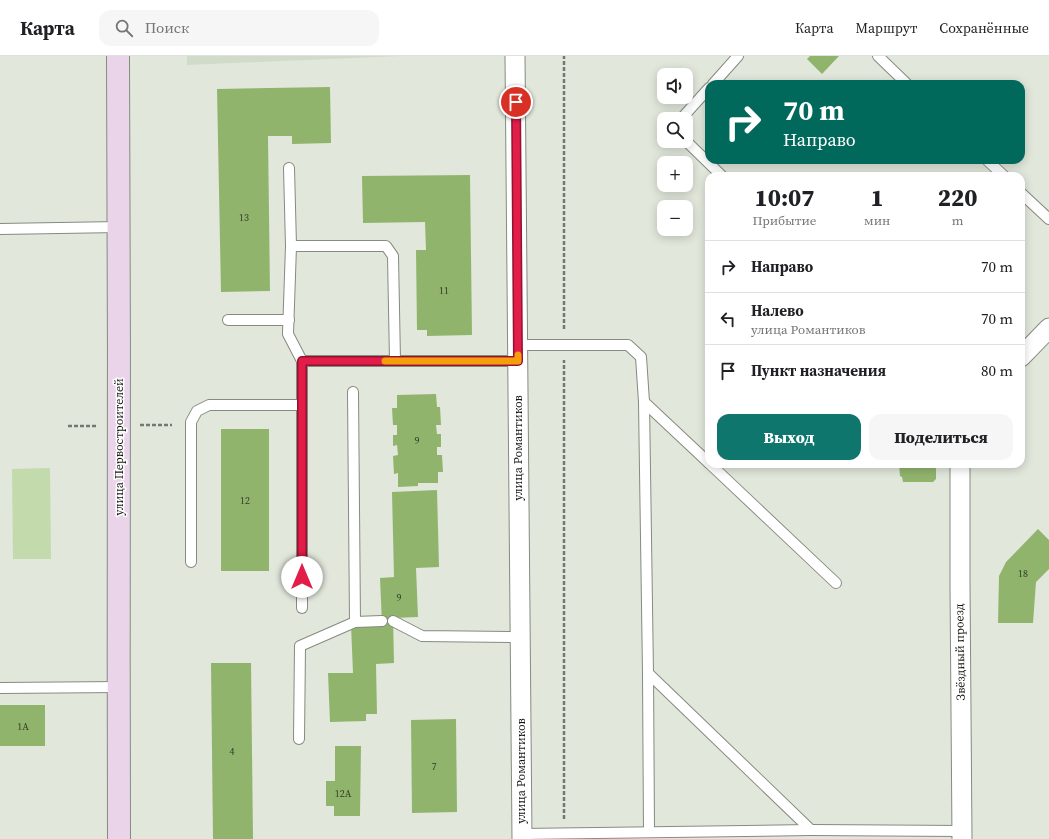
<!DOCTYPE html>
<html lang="ru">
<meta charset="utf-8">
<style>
:root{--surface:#fff;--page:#f6f6f6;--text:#202124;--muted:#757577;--line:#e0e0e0;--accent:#0f766e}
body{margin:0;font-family:"Source Serif 4",serif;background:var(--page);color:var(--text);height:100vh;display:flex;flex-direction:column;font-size:15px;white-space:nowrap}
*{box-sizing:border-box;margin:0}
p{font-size:13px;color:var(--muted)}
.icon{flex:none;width:22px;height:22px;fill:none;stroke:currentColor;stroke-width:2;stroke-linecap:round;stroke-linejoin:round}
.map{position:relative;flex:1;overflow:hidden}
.sheet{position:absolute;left:705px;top:116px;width:320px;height:296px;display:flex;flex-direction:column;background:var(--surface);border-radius:12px;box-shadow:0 2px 10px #0003}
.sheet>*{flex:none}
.guide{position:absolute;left:705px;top:24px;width:320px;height:84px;border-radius:12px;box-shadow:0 2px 10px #0003;background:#00695c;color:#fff;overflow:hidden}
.buttons{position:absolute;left:657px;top:12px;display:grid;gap:8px}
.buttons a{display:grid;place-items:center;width:36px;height:36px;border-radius:8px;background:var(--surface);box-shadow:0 2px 10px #0003;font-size:20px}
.pin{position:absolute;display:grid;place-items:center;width:34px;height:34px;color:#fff;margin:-17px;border:2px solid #fff;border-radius:50%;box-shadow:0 1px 4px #0007}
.me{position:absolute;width:44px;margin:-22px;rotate:0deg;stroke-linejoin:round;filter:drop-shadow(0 0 3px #0008)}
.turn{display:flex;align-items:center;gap:14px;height:84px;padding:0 12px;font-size:18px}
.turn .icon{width:52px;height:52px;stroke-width:2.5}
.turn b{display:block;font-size:28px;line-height:34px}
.eta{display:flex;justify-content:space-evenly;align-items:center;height:68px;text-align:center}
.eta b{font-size:24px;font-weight:800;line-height:28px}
.cta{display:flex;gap:8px;margin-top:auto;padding:8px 12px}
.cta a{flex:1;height:46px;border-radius:12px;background:var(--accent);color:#fff;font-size:16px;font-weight:800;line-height:46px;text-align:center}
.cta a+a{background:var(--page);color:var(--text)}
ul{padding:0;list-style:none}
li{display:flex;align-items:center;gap:12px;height:52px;padding:0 12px;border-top:1px solid var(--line)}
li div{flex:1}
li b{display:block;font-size:15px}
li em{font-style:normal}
header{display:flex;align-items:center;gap:24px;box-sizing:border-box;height:56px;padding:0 20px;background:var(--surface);border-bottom:1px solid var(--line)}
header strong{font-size:19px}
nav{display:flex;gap:22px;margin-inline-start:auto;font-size:14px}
.search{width:280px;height:36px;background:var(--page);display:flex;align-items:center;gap:10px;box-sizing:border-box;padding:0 14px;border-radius:12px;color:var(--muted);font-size:15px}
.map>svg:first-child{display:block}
</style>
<header>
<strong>Карта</strong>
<div class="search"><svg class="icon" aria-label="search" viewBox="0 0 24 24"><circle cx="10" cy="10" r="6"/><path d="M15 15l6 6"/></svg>Поиск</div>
<nav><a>Карта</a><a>Маршрут</a><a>Сохранённые</a></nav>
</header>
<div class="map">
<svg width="1049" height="783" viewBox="0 0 1049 783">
<rect width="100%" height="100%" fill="#e1e7db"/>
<polygon fill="#d1dbc9" points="187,0 399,0 187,9"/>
<polygon fill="#c3dbac" points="50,412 51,503 13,503 12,413"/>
<g fill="#91b46d">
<polygon points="810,0 839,0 822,18 807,3"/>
<polygon points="330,31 331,87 292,88 292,80 268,80 270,235 221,236 217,33"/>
<polygon points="470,119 472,279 427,280 427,274 417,274 416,194 426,194 425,166 363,167 362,120"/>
<polygon points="436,338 437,351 440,351 441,369 436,369 437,378 441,378 441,391 437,391 437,399 442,399 443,416 438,416 438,427 418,427 418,430 398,431 398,417 394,418 393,400 398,399 397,389 393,390 393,379 397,379 397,369 393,369 392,352 397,352 397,339"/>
<rect x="221" y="373" width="48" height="142"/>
<polygon points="899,408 936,408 936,423 933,426 903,426 902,421 900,420"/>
<polygon points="437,434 439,511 416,512 418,561 393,562 394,607 376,608 377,658 366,658 366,665 330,666 328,617 353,617 351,569 382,568 380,522 394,521 392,436"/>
<polygon points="1038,473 1049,484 1049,513 1036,526 1033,567 998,567 999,520 1006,506"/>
<polygon points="211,607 251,607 253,783 213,783"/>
<rect x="0" y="649" width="45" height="41"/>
<polygon points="456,663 457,756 412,757 411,664"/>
<polygon points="335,690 361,690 360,760 334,760 334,750 326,750 326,725 335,725"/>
</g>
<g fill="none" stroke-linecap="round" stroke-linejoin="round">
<defs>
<g id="lane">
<polyline points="878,0 907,28"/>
<polyline points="713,28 738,0"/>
<polyline points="681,63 709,32"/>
<polyline points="686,85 722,120"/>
<polyline points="987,104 1004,120"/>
<polyline points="289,112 291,190 288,278 302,305 518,305"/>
<polyline points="1021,137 1049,163"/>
<polyline points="0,173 119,171"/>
<polyline points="291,190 386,190 393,200 395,305"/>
<polyline points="228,264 289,264"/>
<polyline points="518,289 628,289 641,301 644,346 648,617 649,776"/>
<polyline points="302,305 302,552"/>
<polyline points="353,336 355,566"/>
<polyline points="644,346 709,407"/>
<polyline points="710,408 836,527"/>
<polyline points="191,506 191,366 197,355 209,349 302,349"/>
<polyline points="393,565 422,580 520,581"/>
<polyline points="648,617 811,774"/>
<polyline points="0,632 119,631"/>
<polyline points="299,683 300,590 355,566 382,565"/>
<polyline points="522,778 811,774 962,775"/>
</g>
<g id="street">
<polyline points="515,0 522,783"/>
<polyline points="1021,301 1049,272"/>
<polyline points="960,408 960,528 962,783"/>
</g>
<path id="secondary" d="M118 0C120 261 118 522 119 783"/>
</defs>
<use href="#lane" stroke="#858b80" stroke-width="12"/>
<use href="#street" stroke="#858b80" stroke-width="21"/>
<use href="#secondary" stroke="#858b80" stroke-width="24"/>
<g stroke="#757871" stroke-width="2.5" stroke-dasharray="4 2" stroke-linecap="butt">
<polyline points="564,273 564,0"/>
<polyline points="140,369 172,369"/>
<polyline points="68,370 97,370"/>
<polyline points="564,763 564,304"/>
</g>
<use href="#lane" stroke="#fff" stroke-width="10"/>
<use href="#street" stroke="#fff" stroke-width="19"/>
<use href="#secondary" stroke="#ead4ea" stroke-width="22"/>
</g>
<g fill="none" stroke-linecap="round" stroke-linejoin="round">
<defs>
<polyline id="route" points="302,521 302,305 518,305 516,46"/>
</defs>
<use href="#route" stroke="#92132f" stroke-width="10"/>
<use href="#route" stroke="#e11d48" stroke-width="7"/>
<polyline stroke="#f59e0b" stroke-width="7" points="385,305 518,305 518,299"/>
</g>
<g text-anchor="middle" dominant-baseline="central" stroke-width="3" stroke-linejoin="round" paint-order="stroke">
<g font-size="10" fill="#323d28">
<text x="244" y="161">13</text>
<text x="444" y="234">11</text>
<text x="417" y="384">9</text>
<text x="245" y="444">12</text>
<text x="1023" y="517">18</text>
<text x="399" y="541">9</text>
<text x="23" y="670">1А</text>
<text x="232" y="695">4</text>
<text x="434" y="710">7</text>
<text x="343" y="737">12А</text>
</g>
<g font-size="12" fill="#131511" stroke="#fff">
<text transform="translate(119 391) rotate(-90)">улица Первостроителей</text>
<text transform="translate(518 392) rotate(-90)">улица Романтиков</text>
<text transform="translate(960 596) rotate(-91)">Звёздный проезд</text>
<text transform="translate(521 715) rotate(-90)">улица Романтиков</text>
</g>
</g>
</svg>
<div class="buttons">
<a><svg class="icon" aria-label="sound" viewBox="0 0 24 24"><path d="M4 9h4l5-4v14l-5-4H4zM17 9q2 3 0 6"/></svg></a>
<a><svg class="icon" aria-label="search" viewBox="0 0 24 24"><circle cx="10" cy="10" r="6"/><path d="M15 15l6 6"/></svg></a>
<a>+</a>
<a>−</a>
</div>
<div class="pin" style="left:516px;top:46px;background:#d93025"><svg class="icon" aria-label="arrive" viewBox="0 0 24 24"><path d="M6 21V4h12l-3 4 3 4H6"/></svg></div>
<svg class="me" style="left:302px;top:521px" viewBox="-20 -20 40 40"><circle r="19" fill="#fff"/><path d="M0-13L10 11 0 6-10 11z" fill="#e11d48"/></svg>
<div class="guide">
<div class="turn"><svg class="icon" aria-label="right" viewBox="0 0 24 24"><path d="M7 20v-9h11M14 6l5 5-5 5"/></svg><div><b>70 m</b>Направо</div></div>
</div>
<section class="sheet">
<div class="eta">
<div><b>10:07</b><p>Прибытие</p></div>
<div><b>1</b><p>мин</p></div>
<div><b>220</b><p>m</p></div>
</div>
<ul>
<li><svg class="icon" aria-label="right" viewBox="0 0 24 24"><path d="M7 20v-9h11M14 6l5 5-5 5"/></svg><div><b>Направо</b></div><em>70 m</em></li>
<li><svg class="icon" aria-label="left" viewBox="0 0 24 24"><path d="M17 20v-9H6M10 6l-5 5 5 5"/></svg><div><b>Налево</b><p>улица Романтиков</p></div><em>70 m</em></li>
<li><svg class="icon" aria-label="arrive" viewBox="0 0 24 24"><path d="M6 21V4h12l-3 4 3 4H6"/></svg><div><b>Пункт назначения</b></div><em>80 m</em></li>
</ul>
<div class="cta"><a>Выход</a><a>Поделиться</a></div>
</section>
</div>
